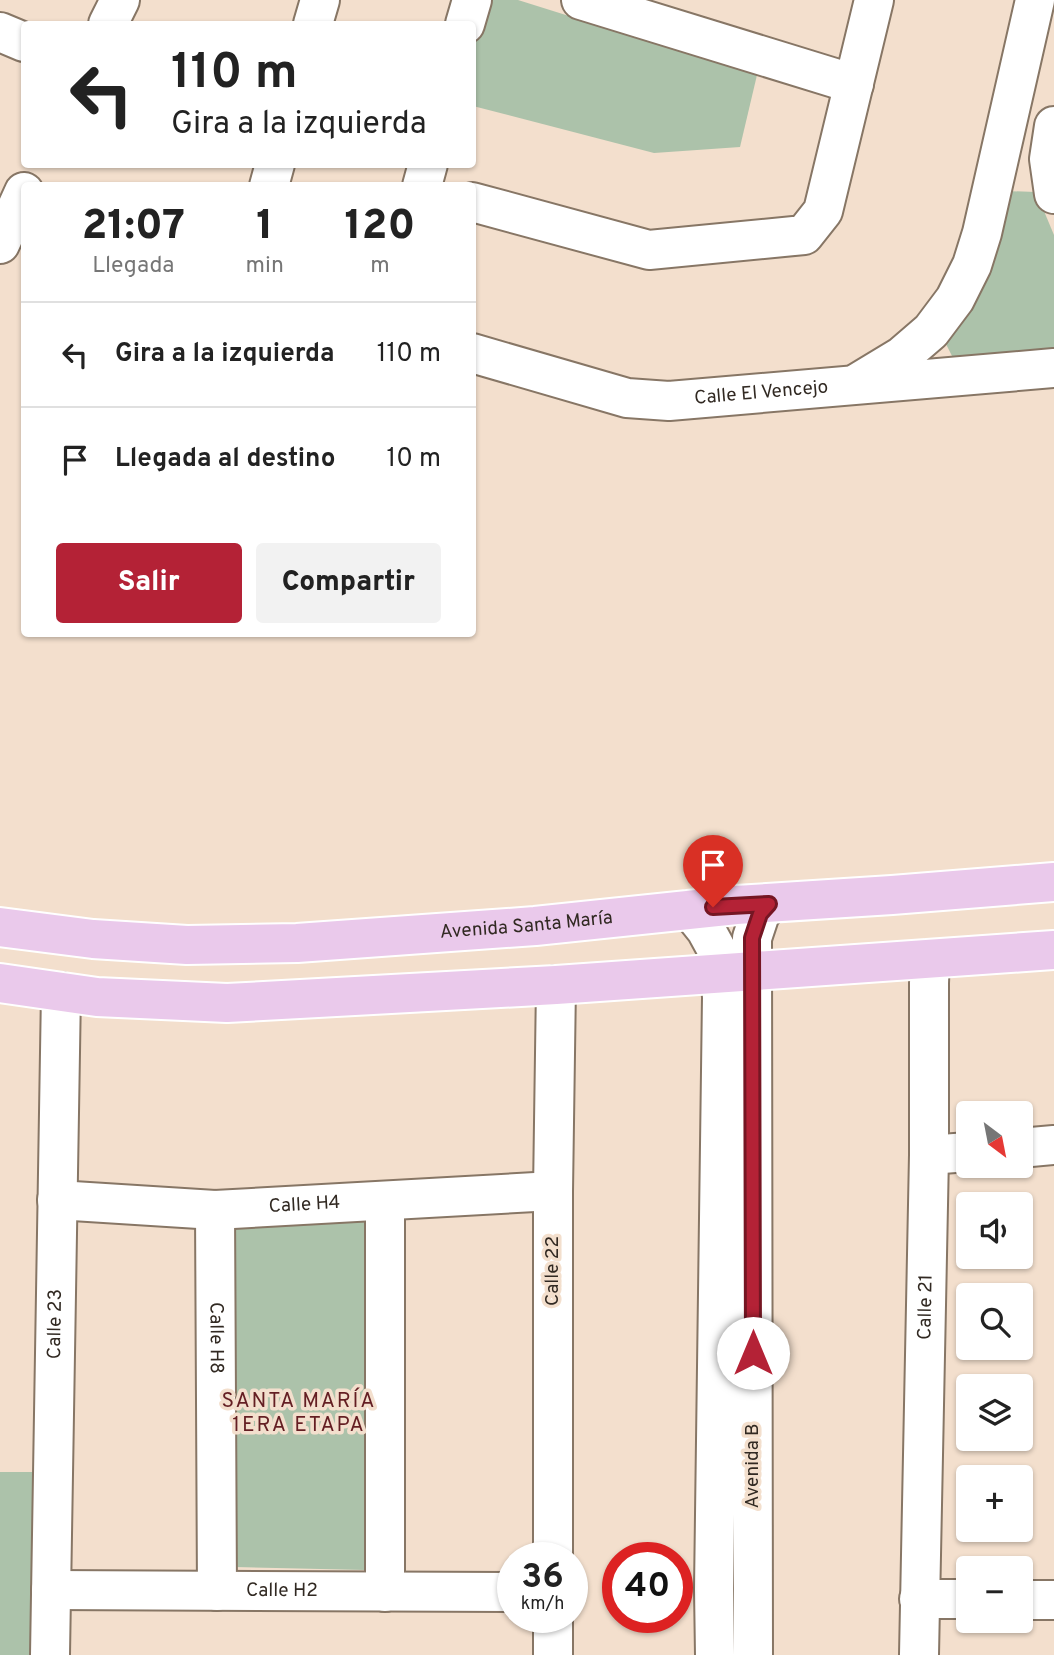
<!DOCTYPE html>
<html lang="es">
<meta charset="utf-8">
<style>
:root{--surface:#fff;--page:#f2f2f2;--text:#222;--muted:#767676;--line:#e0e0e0;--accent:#b42236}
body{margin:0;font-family:Overpass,sans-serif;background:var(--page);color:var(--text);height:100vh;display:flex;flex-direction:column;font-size:26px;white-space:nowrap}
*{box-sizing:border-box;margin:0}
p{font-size:23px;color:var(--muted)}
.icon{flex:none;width:38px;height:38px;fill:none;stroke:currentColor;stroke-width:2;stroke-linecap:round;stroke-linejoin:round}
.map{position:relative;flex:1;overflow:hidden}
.sheet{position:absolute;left:21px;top:182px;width:455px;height:455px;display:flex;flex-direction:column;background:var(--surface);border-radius:7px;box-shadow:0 2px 5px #0004}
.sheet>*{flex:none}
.guide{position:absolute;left:21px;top:21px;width:455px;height:147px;border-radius:7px;box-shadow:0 2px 5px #0004;background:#fff;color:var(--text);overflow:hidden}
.needle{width:46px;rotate:148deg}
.buttons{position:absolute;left:956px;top:1101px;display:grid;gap:14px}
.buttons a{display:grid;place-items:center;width:77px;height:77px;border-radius:7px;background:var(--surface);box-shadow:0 2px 5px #0004;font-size:35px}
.speed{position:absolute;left:497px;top:1542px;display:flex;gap:14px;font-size:35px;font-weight:700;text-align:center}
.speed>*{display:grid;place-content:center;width:91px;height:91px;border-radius:50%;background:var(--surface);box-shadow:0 2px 5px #0004;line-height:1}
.speed small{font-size:18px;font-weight:400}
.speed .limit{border:10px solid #d22;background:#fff;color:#111}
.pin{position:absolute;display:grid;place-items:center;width:60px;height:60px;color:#fff;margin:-72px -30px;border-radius:50% 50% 50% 0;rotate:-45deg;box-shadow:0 0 7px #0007}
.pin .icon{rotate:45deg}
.me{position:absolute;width:77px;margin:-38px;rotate:0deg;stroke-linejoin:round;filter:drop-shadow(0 0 5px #0008)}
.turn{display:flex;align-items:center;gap:24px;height:147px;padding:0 35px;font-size:32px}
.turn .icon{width:91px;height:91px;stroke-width:2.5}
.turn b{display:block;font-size:49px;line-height:60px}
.eta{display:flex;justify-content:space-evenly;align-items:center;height:119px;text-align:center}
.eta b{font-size:42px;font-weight:800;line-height:49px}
.button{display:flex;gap:14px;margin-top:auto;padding:14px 35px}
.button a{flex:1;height:80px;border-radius:7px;background:var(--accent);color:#fff;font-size:28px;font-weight:800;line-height:80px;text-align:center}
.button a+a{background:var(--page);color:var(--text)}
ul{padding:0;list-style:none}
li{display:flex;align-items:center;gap:21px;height:105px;padding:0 35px;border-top:2px solid var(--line)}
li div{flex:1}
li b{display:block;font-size:26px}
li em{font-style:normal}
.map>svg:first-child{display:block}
</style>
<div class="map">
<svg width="1054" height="1655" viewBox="0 0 1054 1655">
<rect width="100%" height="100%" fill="#f3dfcd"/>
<g fill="#acc2aa">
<polygon points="488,0 518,0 757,75 740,147 654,153 473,106 472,53"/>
<polygon points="1005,191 1036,192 1054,235 1054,355 956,364 943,338"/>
<polygon points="372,1220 365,1570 235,1567 235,1227"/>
<polygon points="0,1472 34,1472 32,1655 0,1655"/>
</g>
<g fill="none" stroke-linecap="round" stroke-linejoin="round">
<defs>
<g id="minor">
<polyline points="581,0 854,84"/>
<polyline points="108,24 120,0"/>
<polyline points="313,24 320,0"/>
<polyline points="465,24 472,0"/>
<polyline points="0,32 24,42"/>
<polyline points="1054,126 1049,159 1054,194"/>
<polyline points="269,186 275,164"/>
<polyline points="422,186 428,164"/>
<polyline points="472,202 649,250 804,235 823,211 874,0"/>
<polyline points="0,244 24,192"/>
<path id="s1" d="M472 353 627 398 669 401 1054 368"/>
<polyline points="859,382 902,356 931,331 955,299 972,265 982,233 1035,0"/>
<polyline points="690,910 706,930 718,952 722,997 714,1589 715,1655"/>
<polyline points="1020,1148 1054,1145"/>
<polyline points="929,1155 968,1152"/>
<path id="s2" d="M57 1200 215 1210 553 1191"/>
<polyline points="385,1201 385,1592"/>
<path id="s3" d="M215 1210 217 1591"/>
<polyline points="553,1558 553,1191 556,985"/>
<path id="s4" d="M51 1590 513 1592"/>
<polyline points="919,1599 968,1599"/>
<polyline points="1020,1600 1054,1600"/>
<polyline points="553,1617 553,1655"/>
<path id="s5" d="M50 1655 61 992"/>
<polyline points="753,1655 752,938 760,914 769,904"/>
<path id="s6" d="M919 1655 929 1155V983L930 959"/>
</g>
<g id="major">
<path id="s7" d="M0 927 93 939 187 945 297 943 535 926 736 905 892 895 1054 882"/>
<polyline points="0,983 97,997 227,1003 556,985 1054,950"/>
</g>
</defs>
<use href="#minor" stroke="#877665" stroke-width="42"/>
<use href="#major" stroke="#fff" stroke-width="42"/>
<use href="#minor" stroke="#fff" stroke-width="38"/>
<use href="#major" stroke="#eac9eb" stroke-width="38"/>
</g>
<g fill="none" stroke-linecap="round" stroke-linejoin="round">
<defs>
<polyline id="route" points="713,907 769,904 760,914 752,938 753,1353"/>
</defs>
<use href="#route" stroke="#751623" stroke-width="18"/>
<use href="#route" stroke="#b42236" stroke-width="12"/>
</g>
<g text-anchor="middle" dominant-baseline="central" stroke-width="7" stroke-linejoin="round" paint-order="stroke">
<g font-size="19" fill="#312922" stroke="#f3dfcd">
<text stroke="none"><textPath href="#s1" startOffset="296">Calle El Vencejo</textPath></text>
<text stroke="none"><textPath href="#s7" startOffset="528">Avenida Santa María</textPath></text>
<text stroke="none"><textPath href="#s2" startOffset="248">Calle H4</textPath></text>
<text transform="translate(553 1271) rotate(-90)">Calle 22</text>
<text stroke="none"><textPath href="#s6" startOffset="348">Calle 21</textPath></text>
<text stroke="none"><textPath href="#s5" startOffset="331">Calle 23</textPath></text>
<text stroke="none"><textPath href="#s3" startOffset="128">Calle H8</textPath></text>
<text transform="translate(753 1466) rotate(-90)">Avenida B</text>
<text stroke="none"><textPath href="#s4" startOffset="231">Calle H2</textPath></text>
</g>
<g font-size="21" letter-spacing="2" fill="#641e23" stroke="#f3dfcd">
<text x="299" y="1401">SANTA MARÍA<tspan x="299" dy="24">1ERA ETAPA</tspan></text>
</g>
</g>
</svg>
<div class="buttons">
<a><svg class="needle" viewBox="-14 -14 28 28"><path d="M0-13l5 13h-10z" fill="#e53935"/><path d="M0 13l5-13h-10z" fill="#767676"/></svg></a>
<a><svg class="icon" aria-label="sound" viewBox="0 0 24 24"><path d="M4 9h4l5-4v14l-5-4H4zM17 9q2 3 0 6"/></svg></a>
<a><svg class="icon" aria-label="search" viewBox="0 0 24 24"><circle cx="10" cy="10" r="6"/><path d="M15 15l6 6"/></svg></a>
<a><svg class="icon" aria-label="layers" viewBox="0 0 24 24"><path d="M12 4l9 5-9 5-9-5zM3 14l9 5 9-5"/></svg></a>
<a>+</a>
<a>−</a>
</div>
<div class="speed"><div>36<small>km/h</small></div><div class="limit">40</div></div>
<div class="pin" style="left:713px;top:907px;background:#d93025"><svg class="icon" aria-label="arrive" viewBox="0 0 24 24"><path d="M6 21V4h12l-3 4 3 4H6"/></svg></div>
<svg class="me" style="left:753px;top:1353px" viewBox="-20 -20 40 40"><circle r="19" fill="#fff"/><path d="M0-13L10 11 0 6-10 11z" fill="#b42236"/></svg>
<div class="guide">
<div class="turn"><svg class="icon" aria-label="left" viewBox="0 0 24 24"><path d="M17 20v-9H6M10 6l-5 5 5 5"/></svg><div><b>110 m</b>Gira a la izquierda</div></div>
</div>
<section class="sheet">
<div class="eta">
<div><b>21:07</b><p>Llegada</p></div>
<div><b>1</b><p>min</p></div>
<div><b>120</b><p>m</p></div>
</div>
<ul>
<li><svg class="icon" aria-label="left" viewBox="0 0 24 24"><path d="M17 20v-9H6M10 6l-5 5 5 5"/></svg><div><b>Gira a la izquierda</b></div><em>110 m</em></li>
<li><svg class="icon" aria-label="arrive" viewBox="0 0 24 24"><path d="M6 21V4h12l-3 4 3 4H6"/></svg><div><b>Llegada al destino</b></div><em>10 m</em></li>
</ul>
<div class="button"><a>Salir</a><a>Compartir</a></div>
</section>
</div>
